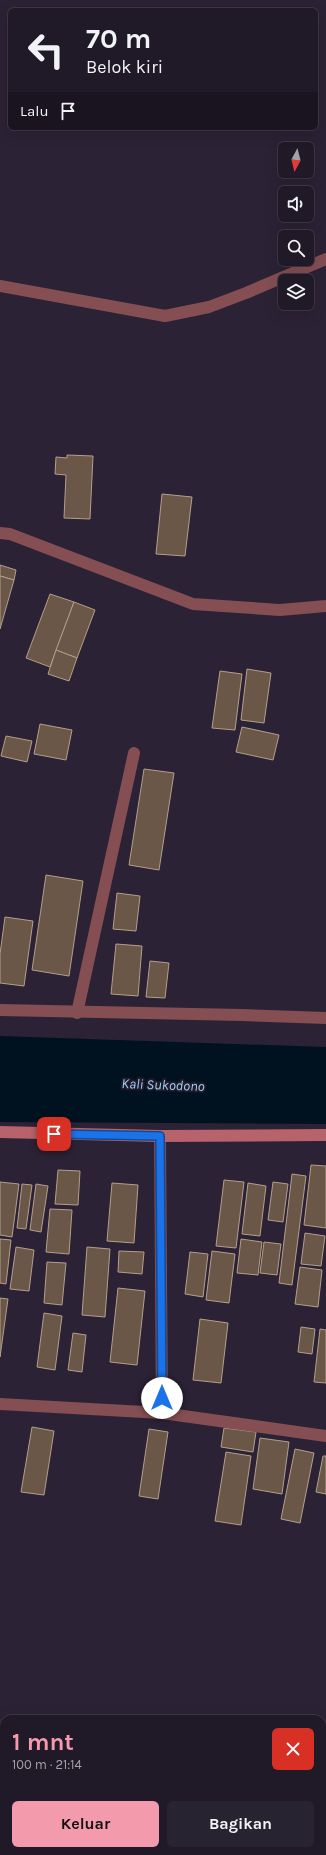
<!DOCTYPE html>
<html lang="id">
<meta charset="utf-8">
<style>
:root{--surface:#201a28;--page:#282330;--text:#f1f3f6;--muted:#a2a1a8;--line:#3d3845;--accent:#f39aac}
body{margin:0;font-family:Karla,sans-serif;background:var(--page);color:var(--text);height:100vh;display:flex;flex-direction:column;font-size:15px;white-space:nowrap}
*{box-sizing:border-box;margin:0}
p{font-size:13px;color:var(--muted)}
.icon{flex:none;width:22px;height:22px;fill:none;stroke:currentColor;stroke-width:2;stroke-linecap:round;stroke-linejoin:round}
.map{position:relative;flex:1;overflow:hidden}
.drawer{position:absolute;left:0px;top:1715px;width:326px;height:140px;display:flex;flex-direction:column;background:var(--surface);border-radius:12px 12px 0 0;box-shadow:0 4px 16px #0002,0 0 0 1px var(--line)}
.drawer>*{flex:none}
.banner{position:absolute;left:8px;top:8px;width:310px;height:122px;border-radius:6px;box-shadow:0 4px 16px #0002,0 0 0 1px var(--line);background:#201a28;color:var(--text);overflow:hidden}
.needle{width:26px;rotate:187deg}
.fabs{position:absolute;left:278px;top:142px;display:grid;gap:8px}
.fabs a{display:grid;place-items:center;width:36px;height:36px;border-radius:6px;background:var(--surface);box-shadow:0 4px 16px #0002,0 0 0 1px var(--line);font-size:20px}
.pin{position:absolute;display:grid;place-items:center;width:34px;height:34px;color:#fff;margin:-17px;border-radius:8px;box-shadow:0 2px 6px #0006}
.me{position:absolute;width:44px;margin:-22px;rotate:0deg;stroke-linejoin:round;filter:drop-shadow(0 0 3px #0008)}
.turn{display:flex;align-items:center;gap:14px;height:84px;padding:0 12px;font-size:18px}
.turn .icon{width:52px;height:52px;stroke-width:2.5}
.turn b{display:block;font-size:28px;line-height:34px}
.then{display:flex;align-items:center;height:38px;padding:0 12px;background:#0003;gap:8px;font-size:15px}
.round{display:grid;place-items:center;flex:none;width:42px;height:42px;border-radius:6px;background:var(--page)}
.head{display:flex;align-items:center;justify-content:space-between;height:68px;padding:0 12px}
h1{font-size:24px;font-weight:700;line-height:30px;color:var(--accent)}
.action{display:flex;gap:8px;margin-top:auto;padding:8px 12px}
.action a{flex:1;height:46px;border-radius:6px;background:var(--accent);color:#111;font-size:16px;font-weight:700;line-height:46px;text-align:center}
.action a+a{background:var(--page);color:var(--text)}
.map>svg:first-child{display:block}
</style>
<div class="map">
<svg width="326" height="1855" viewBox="0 0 326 1855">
<rect width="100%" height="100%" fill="#2b2235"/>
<polygon fill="#00121f" points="0,1036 326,1047 326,1124 0,1122"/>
<g fill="#6a5747" stroke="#b49f8d">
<polygon points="67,455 93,456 90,519 64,518 66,475 55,474 56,457 67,458"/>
<polygon points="162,494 192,497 185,556 156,554"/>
<polygon points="0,565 16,570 14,580 0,576"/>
<polygon points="0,576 14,580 0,629"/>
<polygon points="50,594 74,602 50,667 26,658"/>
<polygon points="74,602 95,610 77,658 56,650"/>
<polygon points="56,650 77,658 69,681 48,674"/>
<polygon points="247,669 271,673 264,723 241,720"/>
<polygon points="220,671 242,674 235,730 212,728"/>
<polygon points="40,724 72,730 66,760 34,754"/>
<polygon points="242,727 279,735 273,760 236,752"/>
<polygon points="6,736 32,741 27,762 1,756"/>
<polygon points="144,769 174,773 159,870 129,865"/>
<polygon points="46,875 83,881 69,976 32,970"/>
<polygon points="117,893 140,896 136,931 113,929"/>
<polygon points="5,917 33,921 24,986 0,983 0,954"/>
<polygon points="116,944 142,946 138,996 111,994"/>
<polygon points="150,961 169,963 165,998 146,997"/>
<polygon points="311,1165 326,1166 326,1228 304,1225"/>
<polygon points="58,1170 80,1171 78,1205 55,1204"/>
<polygon points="292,1174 306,1176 292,1285 279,1283"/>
<polygon points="224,1180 244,1182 236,1248 216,1246"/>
<polygon points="0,1182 19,1184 12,1237 0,1235"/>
<polygon points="273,1182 288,1184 283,1222 268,1220"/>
<polygon points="112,1183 138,1185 134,1243 107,1241"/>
<polygon points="248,1183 266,1186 260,1236 242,1234"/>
<polygon points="22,1184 32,1185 26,1229 17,1228"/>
<polygon points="36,1184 48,1186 41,1232 30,1230"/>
<polygon points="50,1209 72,1210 69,1254 46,1252"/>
<polygon points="305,1233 325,1236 321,1266 301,1264"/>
<polygon points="0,1239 11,1240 6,1284 0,1283"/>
<polygon points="241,1239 262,1242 258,1275 237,1273"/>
<polygon points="264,1242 281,1244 277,1275 260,1273"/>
<polygon points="16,1247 34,1250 29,1291 10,1289"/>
<polygon points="87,1247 110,1249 105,1317 82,1315"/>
<polygon points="119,1251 144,1252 142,1274 118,1272"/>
<polygon points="212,1251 235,1254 229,1303 206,1300"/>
<polygon points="190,1252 208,1254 203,1297 185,1294"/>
<polygon points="47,1262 66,1263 62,1305 44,1303"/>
<polygon points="300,1267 322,1270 318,1307 295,1304"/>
<polygon points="118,1288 145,1291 137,1365 110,1362"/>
<polygon points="0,1298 8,1299 0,1357"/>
<polygon points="44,1313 62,1316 55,1370 37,1367"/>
<polygon points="200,1319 228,1323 221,1383 193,1380"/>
<polygon points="301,1327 315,1329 312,1354 298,1352"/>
<polygon points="320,1329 326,1330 326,1383 314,1382"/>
<polygon points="73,1333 86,1335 82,1372 68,1370"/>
<polygon points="32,1427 54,1431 44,1495 21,1492"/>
<polygon points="224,1428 256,1432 253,1452 221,1447"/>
<polygon points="149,1429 168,1432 158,1499 139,1496"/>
<polygon points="260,1438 289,1442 282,1494 253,1489"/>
<polygon points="295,1449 314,1453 300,1523 281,1519"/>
<polygon points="226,1452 251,1456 241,1525 215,1521"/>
<polygon points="323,1456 326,1456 326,1494 316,1492"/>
</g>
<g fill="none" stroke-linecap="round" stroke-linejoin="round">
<g stroke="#844e53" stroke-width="12">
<polyline points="0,286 165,316 209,307 246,293 326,259"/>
<polyline points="0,533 10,534 193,604 280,610 326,606"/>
<polyline points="0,1010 242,1015 326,1018"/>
<polyline points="77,1013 134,753"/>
<polyline points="160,1136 162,1413"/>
<polyline points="0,1404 162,1413 326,1436"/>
<polyline points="283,1851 320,1855"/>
</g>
<polyline stroke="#b8626b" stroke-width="12" points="0,1132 160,1136 326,1135"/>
</g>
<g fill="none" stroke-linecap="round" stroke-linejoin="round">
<defs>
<polyline id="route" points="54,1134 160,1136 162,1398"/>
</defs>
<use href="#route" stroke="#114b97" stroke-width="10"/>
<use href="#route" stroke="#1a73e8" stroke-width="7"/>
</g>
<g text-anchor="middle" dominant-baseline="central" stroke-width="4" stroke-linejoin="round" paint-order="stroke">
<g font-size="14" font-style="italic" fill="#98d4f7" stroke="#22192a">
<text transform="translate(163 1085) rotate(2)">Kali Sukodono</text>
</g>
</g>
</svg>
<div class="fabs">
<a><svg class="needle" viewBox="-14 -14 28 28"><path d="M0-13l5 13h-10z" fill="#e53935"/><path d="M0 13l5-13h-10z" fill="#a2a1a8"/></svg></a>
<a><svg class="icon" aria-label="sound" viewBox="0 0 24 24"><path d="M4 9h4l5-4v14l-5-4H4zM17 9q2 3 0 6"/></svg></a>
<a><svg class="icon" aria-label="search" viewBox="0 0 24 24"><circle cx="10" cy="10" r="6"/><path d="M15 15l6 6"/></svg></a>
<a><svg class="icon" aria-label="layers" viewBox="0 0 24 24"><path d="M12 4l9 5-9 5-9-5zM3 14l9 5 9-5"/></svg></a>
</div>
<div class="pin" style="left:54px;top:1134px;background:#d93025"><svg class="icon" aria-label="arrive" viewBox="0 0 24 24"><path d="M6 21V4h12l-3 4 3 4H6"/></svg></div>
<svg class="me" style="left:162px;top:1398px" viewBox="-20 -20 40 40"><circle r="19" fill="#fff"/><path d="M0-13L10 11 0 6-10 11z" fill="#1a73e8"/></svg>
<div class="banner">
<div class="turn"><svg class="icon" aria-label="left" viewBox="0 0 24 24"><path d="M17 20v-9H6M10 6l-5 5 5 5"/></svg><div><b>70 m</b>Belok kiri</div></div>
<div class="then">Lalu<svg class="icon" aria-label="arrive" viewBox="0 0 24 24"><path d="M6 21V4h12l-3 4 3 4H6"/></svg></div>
</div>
<section class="drawer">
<div class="head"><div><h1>1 mnt</h1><p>100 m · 21:14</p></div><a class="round" style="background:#d93025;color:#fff"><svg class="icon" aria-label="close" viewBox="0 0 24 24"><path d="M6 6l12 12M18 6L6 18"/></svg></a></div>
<div class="action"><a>Keluar</a><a>Bagikan</a></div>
</section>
</div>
